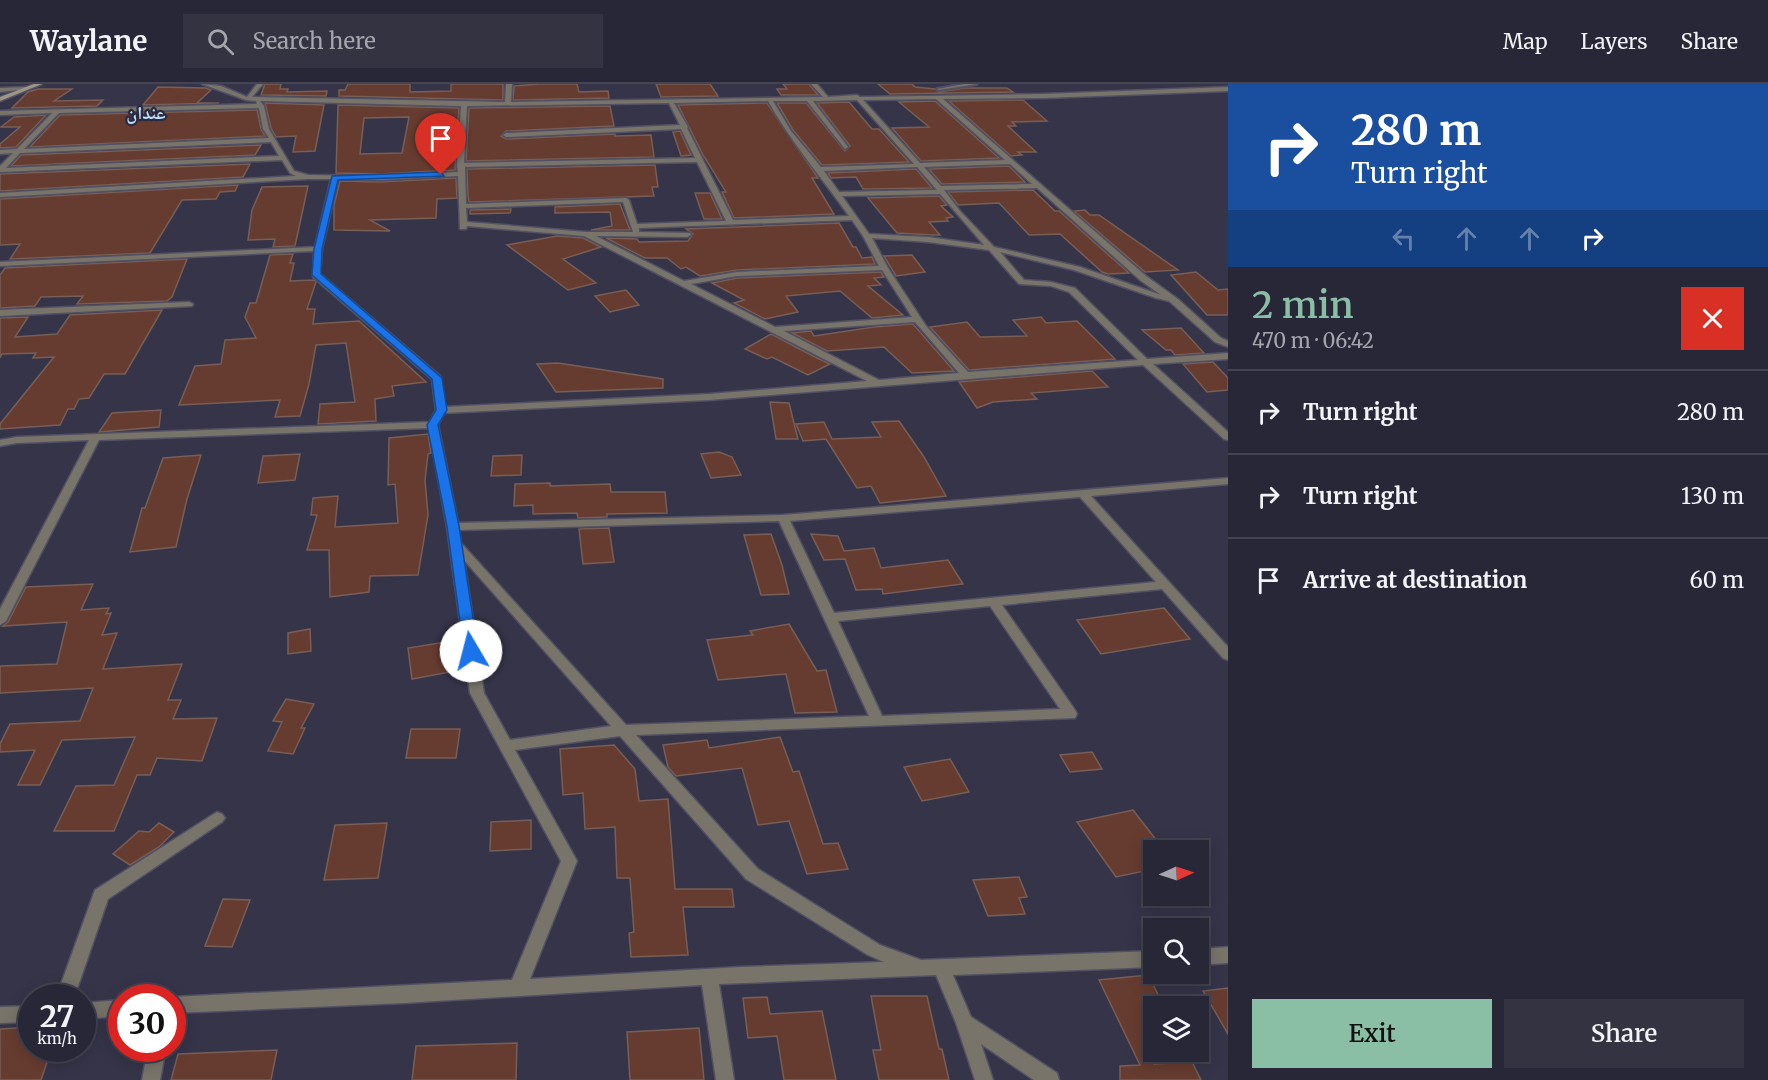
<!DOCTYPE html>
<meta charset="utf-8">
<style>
:root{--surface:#282737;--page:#343342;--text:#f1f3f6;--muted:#a5a5ad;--line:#444452;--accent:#8abfa5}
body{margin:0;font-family:Merriweather,"Noto Naskh Arabic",serif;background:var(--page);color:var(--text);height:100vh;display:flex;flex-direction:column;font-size:22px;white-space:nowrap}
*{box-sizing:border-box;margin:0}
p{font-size:20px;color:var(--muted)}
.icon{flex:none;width:33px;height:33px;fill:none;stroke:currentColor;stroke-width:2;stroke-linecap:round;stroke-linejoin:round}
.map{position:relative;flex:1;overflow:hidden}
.drawer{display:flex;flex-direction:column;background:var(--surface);width:540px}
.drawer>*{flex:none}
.guide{background:#1a4fa0;color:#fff;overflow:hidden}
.needle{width:39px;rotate:87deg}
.buttons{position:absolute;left:1143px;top:756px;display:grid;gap:12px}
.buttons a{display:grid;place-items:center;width:66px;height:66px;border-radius:0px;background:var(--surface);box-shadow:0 3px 15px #0003,0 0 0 2px var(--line);font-size:30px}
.speed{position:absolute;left:18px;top:900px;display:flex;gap:12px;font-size:30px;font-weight:700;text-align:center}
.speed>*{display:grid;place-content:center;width:78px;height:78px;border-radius:50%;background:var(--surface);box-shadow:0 3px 15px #0003,0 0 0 2px var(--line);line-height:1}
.speed small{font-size:15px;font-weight:400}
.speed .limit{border:9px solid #d22;background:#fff;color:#111}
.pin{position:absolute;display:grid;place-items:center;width:51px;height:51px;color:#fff;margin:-62px -26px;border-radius:50% 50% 50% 0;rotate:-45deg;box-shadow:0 0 6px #0007}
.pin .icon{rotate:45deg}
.me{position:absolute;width:66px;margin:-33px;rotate:352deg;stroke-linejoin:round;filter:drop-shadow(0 0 4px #0008)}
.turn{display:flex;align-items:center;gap:21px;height:126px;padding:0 24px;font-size:27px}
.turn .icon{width:78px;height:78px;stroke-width:2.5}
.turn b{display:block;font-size:42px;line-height:51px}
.lanes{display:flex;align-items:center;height:57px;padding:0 24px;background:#0003;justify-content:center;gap:30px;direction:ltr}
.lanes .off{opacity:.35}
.round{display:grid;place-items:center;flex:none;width:63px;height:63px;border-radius:0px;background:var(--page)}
.head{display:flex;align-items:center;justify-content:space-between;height:102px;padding:0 24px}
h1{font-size:36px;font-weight:600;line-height:45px;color:var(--accent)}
.cta{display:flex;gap:12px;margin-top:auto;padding:12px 24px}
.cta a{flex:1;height:69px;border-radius:0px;background:var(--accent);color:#111;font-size:24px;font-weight:600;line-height:69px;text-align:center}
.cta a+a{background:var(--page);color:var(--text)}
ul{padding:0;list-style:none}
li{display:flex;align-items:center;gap:18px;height:84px;padding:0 24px;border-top:2px solid var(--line)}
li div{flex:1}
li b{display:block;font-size:22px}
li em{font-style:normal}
header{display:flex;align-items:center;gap:36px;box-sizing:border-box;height:84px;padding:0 30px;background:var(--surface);border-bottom:2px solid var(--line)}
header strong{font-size:28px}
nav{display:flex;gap:33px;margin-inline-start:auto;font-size:21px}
.search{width:420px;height:54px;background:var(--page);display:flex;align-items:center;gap:15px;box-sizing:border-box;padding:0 21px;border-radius:0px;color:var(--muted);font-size:22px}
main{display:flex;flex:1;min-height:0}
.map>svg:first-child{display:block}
</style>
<header>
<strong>Waylane</strong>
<div class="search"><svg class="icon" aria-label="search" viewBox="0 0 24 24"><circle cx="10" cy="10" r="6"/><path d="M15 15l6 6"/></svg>Search here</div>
<nav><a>Map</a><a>Layers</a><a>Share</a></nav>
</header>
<main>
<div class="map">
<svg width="1228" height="996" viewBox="0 0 1228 996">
<rect width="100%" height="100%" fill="#363449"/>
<g fill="#673c30" stroke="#775e56" stroke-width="1.5" fill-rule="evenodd">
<polygon points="265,0 281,0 280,5 288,5 287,8 327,7 326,12 261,11"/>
<polygon points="348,0 410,0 410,8 451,7 451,0 503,0 503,16 339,12 339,6 345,6"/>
<polygon points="539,0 577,0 579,8 608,7 609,14 513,16 514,2"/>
<polygon points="656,0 710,0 718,12 661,13"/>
<polygon points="783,0 809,0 818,11 781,11 777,5 787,5"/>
<polygon points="878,0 912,0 915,3 935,5 939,8 964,4 1007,4 1013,8 890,10"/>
<polygon points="158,3 206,4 211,6 197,19 219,19 143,21"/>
<polygon points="38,5 72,5 54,17 103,16 97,22 12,24 28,8"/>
<polygon points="1023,16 1047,37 1012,38 1016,42 1008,42 1036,68 1018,68 1022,71 1011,72 949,17"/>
<polygon points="935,17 999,74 921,77 892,44 929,43 899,18"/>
<polygon points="849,18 872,45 879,45 909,78 822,81 793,46 777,19 806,19 845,67 850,62 817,19"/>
<polygon points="265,19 324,21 315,67 293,68 296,52 276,53 271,44"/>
<polygon points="767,19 818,94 812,94 834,130 734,134 722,108 726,108 703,71 678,21"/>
<path d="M338 21 459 24 455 86 380 90 336 89ZM409 33 402 69 360 70 364 34Z"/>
<polygon points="610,22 614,42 506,47 501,52 506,55 615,50 615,52 651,51 654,73 466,77 469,24"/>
<polygon points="257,26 261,45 265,52 30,63 60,31"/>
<polygon points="46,31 16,63 0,64 0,60 20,43 1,43 14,33"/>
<polygon points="680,47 691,71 681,72 673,48"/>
<polygon points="261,61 255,71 11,82 21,71"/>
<polygon points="250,80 243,93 0,107 0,90"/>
<polygon points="655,81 658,103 652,103 654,112 469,118 468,113 467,85"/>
<polygon points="1009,82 1025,98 942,100 929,85"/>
<polygon points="916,85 932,104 863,105 856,93 831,94 828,89"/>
<polygon points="456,94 457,114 437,115 436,134 370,136 390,147 334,146 334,121 340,97 380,98"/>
<polygon points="238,101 235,107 220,108 216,115 182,116 150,169 10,175 20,160 0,161 0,115"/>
<polygon points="308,102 295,162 273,163 275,155 248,156 252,126 262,103"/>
<polygon points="1033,106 1055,127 1059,127 1129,189 1108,190 1102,188 1060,150 1029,151 999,119 958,121 948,108"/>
<polygon points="695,109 710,109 722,135 704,135"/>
<polygon points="939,112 947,121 941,122 953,133 946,134 948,137 929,138 940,151 933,151 897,149 868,114"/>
<polygon points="620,120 630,146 591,146 612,142 610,128 555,129 555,123"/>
<polygon points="511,125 510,129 470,130 470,126"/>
<polygon points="1085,126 1090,131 1099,131 1178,186 1145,188 1074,127"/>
<polygon points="839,139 853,163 856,163 862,174 872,173 875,180 737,186 700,192 686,183 681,185 667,174 645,174 606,154 637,155 639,158 688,157 693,150 686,145"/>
<polygon points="557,152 583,154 601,163 563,175 596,199 568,206 507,161"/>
<polygon points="293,170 290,179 294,179 290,197 314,196 316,198 307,225 315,225 313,240 359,237 426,298 392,302 394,312 375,315 376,337 318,340 320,320 355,318 346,259 316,261 309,300 300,332 275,333 280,316 179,321 195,282 221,280 225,256 256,254 245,233 250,219 256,219 270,171"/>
<polygon points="912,171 925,188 896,192 884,172"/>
<polygon points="187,175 172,213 167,217 77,220 83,212 41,213 35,222 0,224 0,191 5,184"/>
<polygon points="881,188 884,193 874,194 881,201 868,202 903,231 872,234 840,207 786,212 798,228 765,235 734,219 744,216 712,199 737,194"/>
<polygon points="1196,188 1218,206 1228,205 1228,231 1207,231 1171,191"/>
<polygon points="626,206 639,221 610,228 595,212"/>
<polygon points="162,226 125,290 104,290 89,314 79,315 74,325 68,325 60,341 0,345 0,340 54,273 33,274 36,269 2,270 0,274 0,234 28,233 15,253 57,250 70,231"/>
<polygon points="1041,233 1046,239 1077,237 1115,275 969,286 930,243 967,238 980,253 1027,252 1013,236"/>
<polygon points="913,240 954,287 912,289 884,263 827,267 792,249 811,247 814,252 874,243"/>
<polygon points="1181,244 1204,269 1175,271 1171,266 1166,266 1142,246"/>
<polygon points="771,250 815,273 830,280 808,291 772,273 767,275 745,265"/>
<polygon points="1213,278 1228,294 1228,306 1207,308 1183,280"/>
<polygon points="558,279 663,295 663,304 556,308 537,280"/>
<polygon points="1092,287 1108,303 1031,309 1037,315 993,318 977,324 959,298"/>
<polygon points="770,318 789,319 798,355 776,355"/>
<polygon points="161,326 159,343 99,348 112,329"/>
<polygon points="899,337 924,373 946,412 880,419 871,402 857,404 826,355 803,357 796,340 824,338 832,355 881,353 872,338"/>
<polygon points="428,350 431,369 428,370 425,396 428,431 418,491 370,492 369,508 330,513 329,466 307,466 317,431 311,431 313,414 338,412 335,443 398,439 395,400 388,401 389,354"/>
<polygon points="719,368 732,373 741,391 711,394 701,370"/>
<polygon points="300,370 295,396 258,399 263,372"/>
<polygon points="201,371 187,415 176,463 130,468 142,424 145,424 163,374"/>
<polygon points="522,371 521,391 491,392 493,372"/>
<polygon points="550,399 550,402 610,400 611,408 665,408 667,429 607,430 607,433 578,434 577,429 533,430 533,421 514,422 515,400"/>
<polygon points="609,444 614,478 583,480 579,445"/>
<polygon points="771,450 782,481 789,510 761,511 744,451"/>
<polygon points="811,450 838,452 844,467 874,464 881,484 948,476 963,500 883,510 882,505 856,506 845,475 824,476"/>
<polygon points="93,500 81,526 109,524 106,530 111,529 102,551 117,549 103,585 182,580 168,616 181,616 173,635 217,634 202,677 157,674 150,691 137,691 114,747 54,747 76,702 114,701 135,653 62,656 40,701 18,701 35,666 0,668 0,660 10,640 80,637 93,604 0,609 0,582 57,580 67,538 3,542 8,538 26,503"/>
<polygon points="1164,524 1190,555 1101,570 1077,536"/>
<polygon points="789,540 817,587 826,586 837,628 795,629 786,590 718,596 707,556 753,551 750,547"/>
<polygon points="310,545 311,567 288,570 288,549"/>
<polygon points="445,558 450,588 412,595 408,564"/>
<polygon points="286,615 314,620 301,644 305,644 293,670 268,667 282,638 273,637"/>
<polygon points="411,645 460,645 456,674 406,674"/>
<polygon points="780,653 793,688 799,687 823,760 838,759 848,785 807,790 789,737 758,741 742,684 676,692 668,683 663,661 707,656 709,664"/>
<polygon points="614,661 635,685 639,717 668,715 675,805 732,805 734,823 683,823 688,871 631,873 629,849 634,848 630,794 617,794 615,743 585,745 583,709 563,711 560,665"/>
<polygon points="1092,668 1102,685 1070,688 1060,671"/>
<polygon points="950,675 969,708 922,717 904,683"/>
<polygon points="1133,726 1164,766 1154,766 1154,785 1116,793 1077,738"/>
<polygon points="531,736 531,765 490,767 491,738"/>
<polygon points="159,739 174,748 159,763 130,781 113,770 139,747 149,748"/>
<polygon points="387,739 378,794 324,796 335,741"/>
<polygon points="1019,793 1027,813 1019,814 1025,830 988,832 973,796"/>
<polygon points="223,815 250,816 232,863 205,862"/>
<polygon points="1148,891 1164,922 1154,922 1154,980 1192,978 1201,996 1120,996 1120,982 1140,981 1099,896"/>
<polygon points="1228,904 1228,950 1203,907"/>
<polygon points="871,912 927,912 939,965 942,965 949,996 879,996 873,966 881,966"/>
<polygon points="767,913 770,930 822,927 836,996 784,996 777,952 748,954 743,914"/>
<polygon points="32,943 32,964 52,964 41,996 0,996 0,945"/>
<polygon points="699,944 704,996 630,996 627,948"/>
<polygon points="517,959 516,996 412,996 416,962"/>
<polygon points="277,966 271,996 171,996 178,970"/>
</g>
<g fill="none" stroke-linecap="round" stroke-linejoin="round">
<defs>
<polygon id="lane" points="965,0 977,0 939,6 937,5"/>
<g id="street">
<path d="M202 0 221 2 247 13 257 0H263L252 13 505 18 506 0H512L511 18 823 13 811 0H817L828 13 857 11 860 13 1044 10 1228 3V7L1044 14 943 15 1146 192 1179 216 1221 254 1228 257V263L1215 258 1169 217 1156 214 1074 186 1000 168 1024 196 1051 198 1075 204 1147 275 1228 269V275L1153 280 1228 348V356L1224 355 1143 281 709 316 444 329 438 341 458 439 783 431 1228 394V400L1091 412 1228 563V576L1223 574 1162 505 1002 521 1075 626 1077 630 1075 634 636 651 758 785 880 861 921 876 1154 867V883L953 891 971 933 1057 989 1059 996H1034L981 960 993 996H975L956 939 936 891 719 900 734 996H716L702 901 404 919 172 929V914H170L172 913 512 896 561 777 470 609 447 443 429 344 99 356 6 537 0 541V525L89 356 17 359 0 362V356L17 353 430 338 436 326 432 295 313 193 314 167 0 182V178L315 163 331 95H307L0 113V109L296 92 290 89 282 76 0 88V82L13 69 0 70V66L17 65 52 29 0 31V27L257 20 256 17 246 16ZM936 15 1005 76 920 79 863 16ZM857 16 914 80 821 83 791 47 773 17H807L845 65 848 63 813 17ZM260 17 461 22 457 81 458 88 380 92 308 91 294 87 269 45 264 22ZM768 17C791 58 822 94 849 132L733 136 687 44 688 43 674 19ZM669 19 680 41 506 49 503 51 506 53 681 45 695 74 464 79 467 22ZM259 24 263 45 269 54 24 65 59 29ZM271 58 279 72 6 84 20 69ZM697 78 726 137 637 140 629 116 626 114 466 120 465 83ZM1010 80 1032 100 941 102 924 83ZM917 83 937 106 839 108 824 87ZM458 92 460 145H466L467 142 584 152 867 297 709 310 445 323 440 292 320 190 322 165 338 95 380 96ZM1037 104 1140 196 1161 211 1080 183 994 163 960 127 944 106ZM940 110 984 161 928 153 869 150 842 112ZM623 118 633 148H586L467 138 466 124ZM852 136 863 152 879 182 737 188 684 197 596 152 687 153 691 151 690 149 639 148V144ZM872 154 928 158 989 166 1019 200 1051 202 1069 208 1138 276 968 288 926 242 888 184ZM882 186 912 233 775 243 691 200 737 192ZM915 238 959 289 879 296 784 247ZM1080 413 1156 498 834 529 790 437ZM779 437 869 632 626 641 461 459 459 446ZM464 476 611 642 510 656 484 609ZM990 522 1060 625 882 632 838 537ZM620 652 746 795 868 871 884 878 741 883 530 895 577 777 515 666Z"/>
<polygon points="0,4 26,3 29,5 0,8"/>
<polygon points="189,218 193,220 192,222 0,232 0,226"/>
<polygon points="217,728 222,730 225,734 222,738 108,815 74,914 56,914 95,806"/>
<polygon points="1228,863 1228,879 1198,881 1198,865"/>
<polygon points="122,916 122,932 82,935 82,919"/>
<polygon points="32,922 32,938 0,939 0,923"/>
<polygon points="148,964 166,964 160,996 142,996"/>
</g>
<polygon id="secondary" points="34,0 42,0 0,17 0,13"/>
</defs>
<use href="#lane" stroke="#525064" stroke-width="4"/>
<use href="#street" stroke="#525064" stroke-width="3"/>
<use href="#secondary" stroke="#525064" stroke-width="3"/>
<use href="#lane" fill="#79746a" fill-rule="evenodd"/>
<use href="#street" fill="#79746a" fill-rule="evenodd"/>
<use href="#secondary" fill="#9d9585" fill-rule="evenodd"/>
</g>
<polygon fill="#1a73e8" stroke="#114b97" stroke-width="1.5" points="441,88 444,92 338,96 322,165 321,190 442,294 447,326 438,341 459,442 478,567 471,572 464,567 447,442 427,341 436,326 432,295 312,191 314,165 332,92"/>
<g text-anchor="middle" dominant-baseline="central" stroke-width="4.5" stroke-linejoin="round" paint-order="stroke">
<g font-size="18" font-weight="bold" fill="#baddff" stroke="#2c2a3e">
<text x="146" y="28">عندان</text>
</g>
</g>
</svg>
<div class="buttons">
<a><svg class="needle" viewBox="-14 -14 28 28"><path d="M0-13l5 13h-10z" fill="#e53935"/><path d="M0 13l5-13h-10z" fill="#a5a5ad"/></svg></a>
<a><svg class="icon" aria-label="search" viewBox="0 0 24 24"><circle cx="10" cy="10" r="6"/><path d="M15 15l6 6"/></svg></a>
<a><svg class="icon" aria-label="layers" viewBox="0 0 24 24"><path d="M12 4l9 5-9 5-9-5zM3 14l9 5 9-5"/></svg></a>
</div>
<div class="speed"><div>27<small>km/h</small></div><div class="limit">30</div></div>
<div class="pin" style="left:441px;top:91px;background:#d93025"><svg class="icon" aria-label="arrive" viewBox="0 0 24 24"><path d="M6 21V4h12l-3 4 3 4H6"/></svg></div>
<svg class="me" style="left:471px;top:567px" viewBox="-20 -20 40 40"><circle r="19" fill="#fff"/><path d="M0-13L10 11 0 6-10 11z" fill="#1a73e8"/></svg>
</div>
<section class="drawer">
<div class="guide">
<div class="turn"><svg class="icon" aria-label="right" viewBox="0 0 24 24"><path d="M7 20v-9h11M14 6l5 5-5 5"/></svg><div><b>280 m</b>Turn right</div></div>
<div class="lanes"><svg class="icon off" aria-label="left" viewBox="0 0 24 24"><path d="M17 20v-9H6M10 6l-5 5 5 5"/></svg><svg class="icon off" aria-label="ahead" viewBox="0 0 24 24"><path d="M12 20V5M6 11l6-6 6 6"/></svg><svg class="icon off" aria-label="ahead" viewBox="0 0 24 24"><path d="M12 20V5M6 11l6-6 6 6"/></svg><svg class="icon" aria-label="right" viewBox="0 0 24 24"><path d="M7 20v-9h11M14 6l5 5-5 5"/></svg></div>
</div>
<div class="head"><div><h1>2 min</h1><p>470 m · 06:42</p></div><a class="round" style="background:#d93025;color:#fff"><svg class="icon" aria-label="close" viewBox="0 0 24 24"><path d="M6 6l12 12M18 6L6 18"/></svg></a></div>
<ul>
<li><svg class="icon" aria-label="right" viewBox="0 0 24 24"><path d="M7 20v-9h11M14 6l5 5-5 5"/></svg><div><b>Turn right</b></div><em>280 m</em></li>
<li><svg class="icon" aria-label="right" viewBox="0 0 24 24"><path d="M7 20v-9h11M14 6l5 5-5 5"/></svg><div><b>Turn right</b></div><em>130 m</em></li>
<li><svg class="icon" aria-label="arrive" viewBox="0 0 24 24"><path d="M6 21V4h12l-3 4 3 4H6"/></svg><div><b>Arrive at destination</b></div><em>60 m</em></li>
</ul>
<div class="cta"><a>Exit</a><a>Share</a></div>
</section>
</main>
